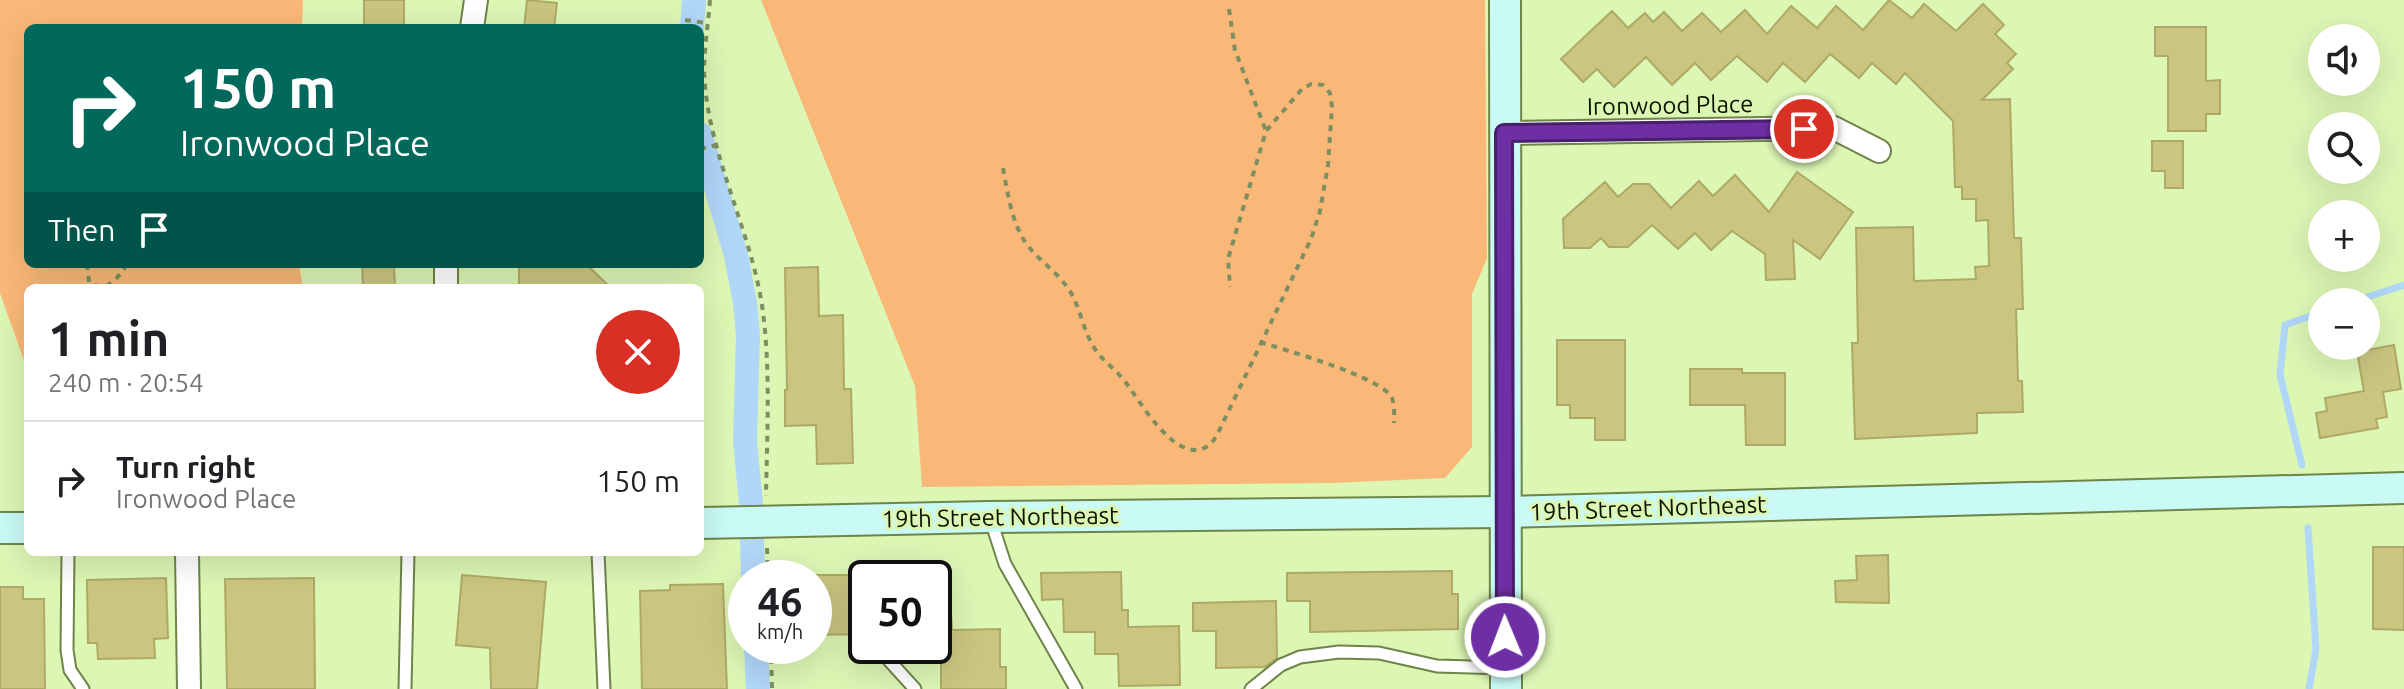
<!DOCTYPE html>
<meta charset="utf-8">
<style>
:root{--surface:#fff;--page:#f6f6f6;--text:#202124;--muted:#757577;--line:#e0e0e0}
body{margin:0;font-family:Ubuntu,sans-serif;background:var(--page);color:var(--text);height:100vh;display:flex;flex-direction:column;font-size:30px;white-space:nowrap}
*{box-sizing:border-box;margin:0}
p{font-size:26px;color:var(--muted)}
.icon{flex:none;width:44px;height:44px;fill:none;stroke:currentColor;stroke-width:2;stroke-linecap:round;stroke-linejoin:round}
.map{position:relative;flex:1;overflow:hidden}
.drawer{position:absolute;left:24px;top:284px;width:680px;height:272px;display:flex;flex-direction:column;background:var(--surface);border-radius:12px;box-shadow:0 8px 32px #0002}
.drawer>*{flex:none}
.banner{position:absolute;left:24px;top:24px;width:680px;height:244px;border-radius:12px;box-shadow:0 8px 32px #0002;background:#00695c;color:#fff;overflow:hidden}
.tools{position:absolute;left:2308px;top:24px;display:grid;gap:16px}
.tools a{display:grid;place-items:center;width:72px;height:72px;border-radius:50%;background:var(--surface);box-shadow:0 8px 32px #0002;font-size:40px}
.speed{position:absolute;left:728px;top:560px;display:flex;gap:16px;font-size:40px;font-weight:700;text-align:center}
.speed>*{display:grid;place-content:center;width:104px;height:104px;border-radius:50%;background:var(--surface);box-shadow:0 8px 32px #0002;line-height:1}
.speed small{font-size:20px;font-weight:400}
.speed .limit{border:4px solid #111;border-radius:12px;background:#fff;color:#111}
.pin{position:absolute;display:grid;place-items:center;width:68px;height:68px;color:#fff;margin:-34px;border:4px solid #fff;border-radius:50%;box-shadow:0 2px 8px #0007}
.me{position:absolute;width:88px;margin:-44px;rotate:359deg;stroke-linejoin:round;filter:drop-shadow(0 0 6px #0008)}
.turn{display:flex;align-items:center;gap:28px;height:168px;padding:0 24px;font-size:36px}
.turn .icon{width:104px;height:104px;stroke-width:2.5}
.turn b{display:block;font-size:56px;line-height:68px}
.then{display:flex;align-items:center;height:76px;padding:0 24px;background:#0003;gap:16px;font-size:30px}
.round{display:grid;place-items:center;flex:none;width:84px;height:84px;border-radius:42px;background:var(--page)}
.head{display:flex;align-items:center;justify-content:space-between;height:136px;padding:0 24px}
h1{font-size:48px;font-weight:700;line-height:60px}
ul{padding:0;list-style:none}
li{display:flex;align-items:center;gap:24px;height:120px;padding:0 24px;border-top:2px solid var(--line)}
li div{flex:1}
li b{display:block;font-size:30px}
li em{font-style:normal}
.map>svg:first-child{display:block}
</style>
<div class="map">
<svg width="2404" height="689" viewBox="0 0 2404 689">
<rect width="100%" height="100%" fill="#dcf6b4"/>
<g fill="#f9b877">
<polygon points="0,0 303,0 302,28 28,28 28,264 299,264 303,288 28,288 27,369 0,293"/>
<polygon points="761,0 1485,0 1487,258 1472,294 1472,447 1445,478 1332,483 922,487 915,386"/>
</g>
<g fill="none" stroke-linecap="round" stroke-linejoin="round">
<g stroke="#b0d6f8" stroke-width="7">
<polyline points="2352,302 2404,285"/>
<polyline points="2302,465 2280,375 2285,325 2322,312"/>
<polyline points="2308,528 2316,649 2309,689"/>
</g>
<g stroke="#b0d6f8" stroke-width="24">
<polyline points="692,28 694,0"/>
<polyline points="700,134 736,255 745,303 748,335 745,441 751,504"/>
<polyline points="752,538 753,578"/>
<polyline points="756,646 758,689"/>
</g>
</g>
<g fill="#cac681" stroke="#aeaa66" stroke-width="2">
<rect x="364" y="0" width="40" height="28"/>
<polygon points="527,0 557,3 554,28 524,28"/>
<polygon points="1889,0 1912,18 1924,4 1956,31 1983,4 2004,25 1995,34 2016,54 2007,63 2013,69 1982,100 2010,99 2014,238 2021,238 2023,309 2016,309 2018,381 2022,381 2023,412 1977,413 1977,433 1855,439 1852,343 1858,343 1856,228 1913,227 1914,281 1976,279 1975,267 1989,266 1988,220 1976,221 1976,199 1962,199 1962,187 1955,187 1953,121 1905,73 1896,84 1872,63 1859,78 1830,54 1805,82 1783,63 1767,82 1737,56 1711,80 1695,63 1672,85 1646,57 1614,87 1597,69 1583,82 1561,59 1612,11 1628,28 1645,13 1653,22 1664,12 1682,31 1702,13 1721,32 1745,10 1767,34 1791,6 1817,28 1836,6 1863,30"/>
<polygon points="2155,27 2206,27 2206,81 2220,80 2220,114 2206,114 2206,131 2168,131 2168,56 2155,56"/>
<polygon points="2152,141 2183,141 2183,188 2165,188 2165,171 2152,171"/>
<polygon points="1797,172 1853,212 1820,259 1793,240 1795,279 1766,280 1765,254 1732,231 1711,250 1695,233 1678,249 1652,225 1628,247 1609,247 1601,238 1590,248 1564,248 1563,219 1605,182 1618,197 1633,184 1649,184 1671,208 1699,181 1713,196 1735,175 1769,212"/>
<polygon points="362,264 394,264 395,288 363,288"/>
<polygon points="519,264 586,264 611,288 519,288"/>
<polygon points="818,267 819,316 843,315 844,389 851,389 853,463 817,464 816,425 785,426 785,390 787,390 785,268"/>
<polygon points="1557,340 1625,340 1625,440 1595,440 1595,418 1570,418 1570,405 1557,405"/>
<polygon points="2394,345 2401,389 2383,392 2387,417 2376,419 2378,428 2320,438 2316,413 2327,411 2325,398 2364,391 2357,352"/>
<polygon points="1690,369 1742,369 1742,373 1785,373 1785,445 1746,445 1745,405 1690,405"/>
<polygon points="2373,547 2404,547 2404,630 2373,629"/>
<polygon points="1888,555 1889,603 1836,602 1835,581 1857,580 1856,556"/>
<polygon points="1452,571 1452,594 1458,594 1458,629 1310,632 1310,601 1287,601 1287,573"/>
<polygon points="1121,572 1122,610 1128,610 1128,627 1179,626 1180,685 1119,686 1118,654 1095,654 1095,632 1064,632 1063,599 1042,600 1041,573"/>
<polygon points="462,575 546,582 537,689 491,689 490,648 456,645"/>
<polygon points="814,575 866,575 866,634 814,635"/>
<polygon points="166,578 168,638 154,639 155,658 98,659 97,643 88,643 87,580"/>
<polygon points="314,578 315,689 227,689 225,579"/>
<polygon points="723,584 727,689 642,689 640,591 670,590 670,585"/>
<polygon points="0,587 23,587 23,599 44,599 45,689 0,689"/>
<polygon points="1276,601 1277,658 1265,667 1216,668 1216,631 1193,631 1193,603"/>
<polygon points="934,611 951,612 952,630 1000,629 1000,667 1006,667 1006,689 941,689 941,660 934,661"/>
</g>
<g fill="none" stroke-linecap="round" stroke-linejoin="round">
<defs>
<g id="lane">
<polyline points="991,521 1005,564 1076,689"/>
<polyline points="68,552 67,650 70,670 83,689"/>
<polyline points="598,552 604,689"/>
<polyline points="876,646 915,689"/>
<polyline points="405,689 408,552"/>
<polyline points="1251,689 1281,665 1300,657 1339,652 1379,653 1437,666 1505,668"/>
</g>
<g id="street">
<polyline points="472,28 476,0"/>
<polyline points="1504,133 1834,128 1879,151"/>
<polyline points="446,264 446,288"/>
<polyline points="187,552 189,689"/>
</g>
<g id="secondary">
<polyline points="1505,0 1506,689"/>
<polyline points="700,523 989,517 1504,512 2404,488"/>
<polyline points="0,528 28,528"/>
</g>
</defs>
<use href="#lane" stroke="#6e8448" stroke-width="15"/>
<use href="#street" stroke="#6e8448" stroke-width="26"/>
<use href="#secondary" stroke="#6e8448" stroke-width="34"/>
<g stroke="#7d8f62" stroke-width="4" stroke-dasharray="6 6" stroke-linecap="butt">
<path d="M710 0C708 29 702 57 705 86 712 161 750 230 762 305 771 367 767 433 766 496"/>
<polyline points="1229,9 1235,50 1266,131"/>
<polyline points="685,20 707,23"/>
<polyline points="700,149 717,145"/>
<path d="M1003 168C1007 190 1010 212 1020 233 1031 257 1057 269 1071 293 1080 309 1083 328 1092 344 1100 359 1113 367 1124 380 1139 399 1176 467 1208 446 1213 443 1216 436 1219 431L1311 239 1320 211 1328 165 1332 107 1330 93 1323 85 1311 84 1302 89 1266 131 1228 259 1230 287"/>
<path d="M87 264 89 282C107 294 118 278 127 264"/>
<path d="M1260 342C1285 350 1382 377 1392 398 1395 406 1394 415 1394 423"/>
<polyline points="767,548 768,578"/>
<polyline points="771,646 772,689"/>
</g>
<use href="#lane" stroke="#fff" stroke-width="11"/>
<use href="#street" stroke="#fff" stroke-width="22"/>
<use href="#secondary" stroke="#c9faf5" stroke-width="30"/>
</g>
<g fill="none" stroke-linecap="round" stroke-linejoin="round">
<defs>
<polyline id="route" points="1505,637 1504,133 1804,129"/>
</defs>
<use href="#route" stroke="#481f6b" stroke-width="20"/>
<use href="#route" stroke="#6f2fa4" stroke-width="14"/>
</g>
<g text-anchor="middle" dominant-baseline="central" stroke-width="6" stroke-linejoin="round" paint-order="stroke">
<g font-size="24" fill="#0c1400" stroke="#dcf6b4">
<text transform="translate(1670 105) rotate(-1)">Ironwood Place</text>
<text transform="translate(1648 508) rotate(-2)">19th Street Northeast</text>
<text transform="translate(1000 517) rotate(-1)">19th Street Northeast</text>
</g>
</g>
</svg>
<div class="tools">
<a><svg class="icon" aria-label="sound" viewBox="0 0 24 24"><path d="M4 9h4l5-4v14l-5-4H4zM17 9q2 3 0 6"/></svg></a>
<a><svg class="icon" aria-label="search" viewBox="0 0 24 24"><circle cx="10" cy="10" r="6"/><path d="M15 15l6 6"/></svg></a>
<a>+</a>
<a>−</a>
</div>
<div class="speed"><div>46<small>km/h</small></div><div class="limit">50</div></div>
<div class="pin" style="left:1804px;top:129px;background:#d93025"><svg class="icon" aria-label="arrive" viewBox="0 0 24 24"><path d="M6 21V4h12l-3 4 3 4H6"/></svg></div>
<svg class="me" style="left:1505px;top:637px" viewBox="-20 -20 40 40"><circle r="17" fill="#6f2fa4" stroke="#fff" stroke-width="3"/><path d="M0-11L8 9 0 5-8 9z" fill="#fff"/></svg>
<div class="banner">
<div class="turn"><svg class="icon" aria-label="right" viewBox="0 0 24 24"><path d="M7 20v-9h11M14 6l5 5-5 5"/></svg><div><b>150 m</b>Ironwood Place</div></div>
<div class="then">Then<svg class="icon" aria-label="arrive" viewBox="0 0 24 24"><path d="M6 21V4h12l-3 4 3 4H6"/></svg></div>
</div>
<section class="drawer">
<div class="head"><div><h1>1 min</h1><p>240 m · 20:54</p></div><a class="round" style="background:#d93025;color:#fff"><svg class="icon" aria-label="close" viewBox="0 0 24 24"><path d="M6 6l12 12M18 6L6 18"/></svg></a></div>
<ul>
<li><svg class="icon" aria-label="right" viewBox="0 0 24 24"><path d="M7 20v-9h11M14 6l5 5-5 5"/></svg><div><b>Turn right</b><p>Ironwood Place</p></div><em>150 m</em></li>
</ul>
</section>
</div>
